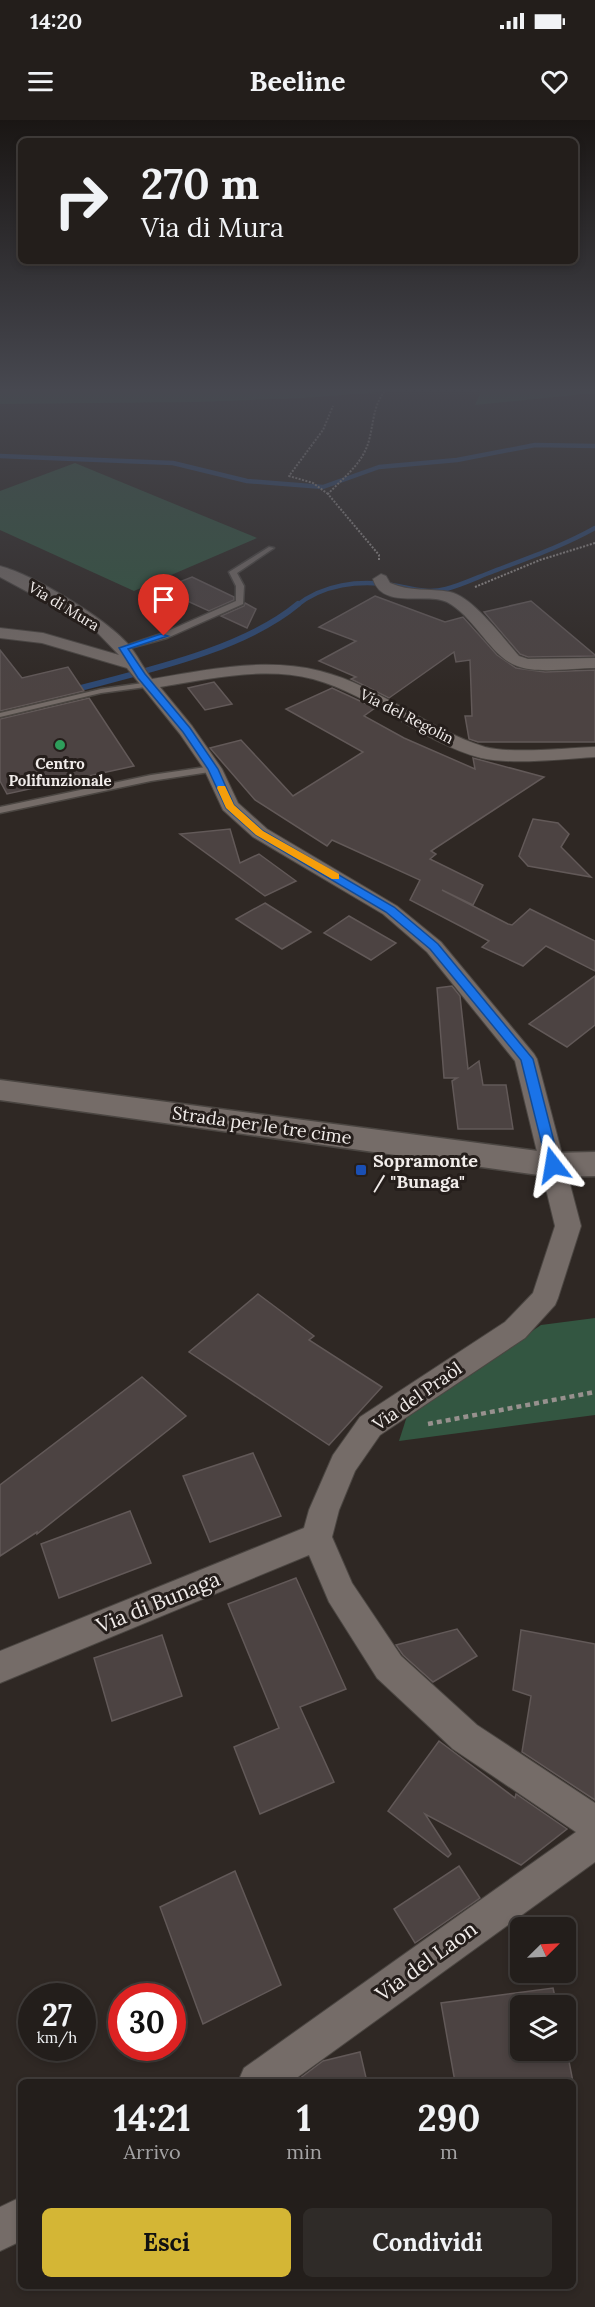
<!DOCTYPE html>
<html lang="it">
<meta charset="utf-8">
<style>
:root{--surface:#231e1b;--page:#2f2b28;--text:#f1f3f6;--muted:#a3a2a3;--line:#403c3a;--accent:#d4b635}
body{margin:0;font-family:Lora,serif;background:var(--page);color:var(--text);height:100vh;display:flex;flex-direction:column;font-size:22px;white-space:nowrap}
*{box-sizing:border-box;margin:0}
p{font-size:20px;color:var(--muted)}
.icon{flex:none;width:33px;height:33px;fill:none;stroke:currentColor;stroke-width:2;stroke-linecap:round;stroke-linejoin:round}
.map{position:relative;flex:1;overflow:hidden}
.drawer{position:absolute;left:18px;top:1959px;width:558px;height:210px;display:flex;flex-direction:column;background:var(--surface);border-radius:9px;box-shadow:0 3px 9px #0003,0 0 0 2px var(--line)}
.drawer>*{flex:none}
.guide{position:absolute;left:18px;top:18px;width:560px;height:126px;border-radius:9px;box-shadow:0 3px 9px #0003,0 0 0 2px var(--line);background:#231e1b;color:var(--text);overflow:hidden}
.needle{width:39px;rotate:66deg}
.buttons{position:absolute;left:510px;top:1797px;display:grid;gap:12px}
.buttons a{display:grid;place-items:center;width:66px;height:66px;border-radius:9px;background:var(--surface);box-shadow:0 3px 9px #0003,0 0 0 2px var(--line);font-size:30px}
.speed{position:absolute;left:18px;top:1863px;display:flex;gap:12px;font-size:30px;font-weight:700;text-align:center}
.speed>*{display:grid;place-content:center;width:78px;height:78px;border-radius:50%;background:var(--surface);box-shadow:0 3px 9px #0003,0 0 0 2px var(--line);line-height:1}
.speed small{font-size:15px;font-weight:400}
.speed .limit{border:9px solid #d22;background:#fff;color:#111}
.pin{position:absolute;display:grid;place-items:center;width:51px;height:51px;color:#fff;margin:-62px -26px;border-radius:50% 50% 50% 0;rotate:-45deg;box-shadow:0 0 6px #0007}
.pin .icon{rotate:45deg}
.me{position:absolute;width:66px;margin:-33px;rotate:346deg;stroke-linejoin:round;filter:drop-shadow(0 0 4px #0008)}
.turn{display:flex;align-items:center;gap:21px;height:126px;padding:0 24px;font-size:27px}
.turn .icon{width:78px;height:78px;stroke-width:2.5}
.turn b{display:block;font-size:42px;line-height:51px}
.eta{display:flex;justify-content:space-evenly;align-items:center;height:102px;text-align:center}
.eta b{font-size:36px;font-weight:700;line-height:42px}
.button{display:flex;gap:12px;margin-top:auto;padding:12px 24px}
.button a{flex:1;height:69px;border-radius:9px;background:var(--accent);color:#111;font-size:24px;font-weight:700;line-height:69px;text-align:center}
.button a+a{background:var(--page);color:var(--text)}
.status{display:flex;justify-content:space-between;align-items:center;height:42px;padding:0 30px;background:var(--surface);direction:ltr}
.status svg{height:16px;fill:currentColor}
header{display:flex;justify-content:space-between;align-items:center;height:78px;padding:0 24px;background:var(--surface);font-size:27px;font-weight:700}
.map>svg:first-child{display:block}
</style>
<div class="status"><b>14:20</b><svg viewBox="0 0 49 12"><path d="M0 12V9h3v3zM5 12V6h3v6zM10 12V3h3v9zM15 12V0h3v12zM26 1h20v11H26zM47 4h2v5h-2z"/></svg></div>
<header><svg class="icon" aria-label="menu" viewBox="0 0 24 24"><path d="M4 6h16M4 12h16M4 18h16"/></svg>Beeline<svg class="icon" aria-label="heart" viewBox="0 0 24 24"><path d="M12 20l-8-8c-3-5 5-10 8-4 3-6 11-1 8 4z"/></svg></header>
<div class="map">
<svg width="595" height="2187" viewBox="0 0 595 2187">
<rect width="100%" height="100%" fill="#2f2824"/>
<g fill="#335641">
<polygon points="75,343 257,418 134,471 0,410 0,371"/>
<polygon points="595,1198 595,1295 399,1321 407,1296 541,1205"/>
</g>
<g fill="#2a6343">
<polygon points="0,269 419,269 304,278 197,282 0,284"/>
<polygon points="482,269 595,269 595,273 475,285"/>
</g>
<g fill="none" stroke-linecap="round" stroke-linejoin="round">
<g stroke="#2d4974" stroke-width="4.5">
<polyline points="0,336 173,343 247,361 323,367 379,347 457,340 535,325 595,326"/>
<path d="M296 486C323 464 359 460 392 465 411 468 426 474 446 469 462 465 478 457 494 451 528 438 563 426 595 408"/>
</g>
<path stroke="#2d4974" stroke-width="6" d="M69 571C140 552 242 531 298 484"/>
</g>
<g fill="#4c4342" stroke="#625958" stroke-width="1.5">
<polygon points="192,457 234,477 234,480 209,491 161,469"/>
<polygon points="375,476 445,502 463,497 497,535 516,548 545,552 595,550 595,622 478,622 469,619 465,596 472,596 470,540 456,542 454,532 389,578 351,559 356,557 319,541 356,521 319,507"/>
<polygon points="531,481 595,535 595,536 528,537 520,534 484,492"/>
<polygon points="245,483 256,489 247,508 221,496 244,486"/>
<polygon points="0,530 22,558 68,547 84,571 0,591"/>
<polygon points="214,562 232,584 205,590 188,568"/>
<polygon points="332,568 375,588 364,596 404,618 475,649 473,638 544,657 431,731 436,734 430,739 483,765 473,785 442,770 508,804 512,805 530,789 595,821 595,851 546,826 523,846 482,827 489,821 410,780 420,760 332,720 327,726 255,680 210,628 241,620 293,676 363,632 286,589"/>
<polygon points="89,578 134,646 7,674 0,661 0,599"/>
<polygon points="533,699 558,703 569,714 561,727 591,757 528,746 519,736"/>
<polygon points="230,709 240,743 259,734 296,761 265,776 180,714"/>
<polygon points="265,783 311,812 282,829 236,799"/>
<polygon points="349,796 396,823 371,840 324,813"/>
<polygon points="595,856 595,905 567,927 529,904"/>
<polygon points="452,866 460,876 468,949 479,941 483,965 506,965 513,1009 458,1009 452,961 457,958 444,958 437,868"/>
<polygon points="258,1174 314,1216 309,1220 382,1267 329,1325 189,1232"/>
<polygon points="142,1257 186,1296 37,1414 37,1412 0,1436 0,1365"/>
<polygon points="253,1333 281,1396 210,1422 183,1356"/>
<polygon points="130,1391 151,1443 59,1478 41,1424"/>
<polygon points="296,1458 346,1569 300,1587 334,1662 260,1694 234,1627 279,1608 228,1484"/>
<polygon points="457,1509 477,1536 433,1562 403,1535 396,1525"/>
<polygon points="521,1510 595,1524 595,1680 522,1632 531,1576 513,1570"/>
<polygon points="162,1515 182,1576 112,1601 94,1538"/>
<polygon points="439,1621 515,1678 516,1674 567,1709 521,1745 425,1694 451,1734 448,1737 388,1691"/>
<polygon points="459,1746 480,1778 415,1823 394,1789"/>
<polygon points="235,1751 281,1865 203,1904 160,1787"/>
<polygon points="553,1868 557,1886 520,1886 520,1930 566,1930 566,1926 573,1962 455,1962 441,1883"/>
<polygon points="360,1932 367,1962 295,1962 323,1941"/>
</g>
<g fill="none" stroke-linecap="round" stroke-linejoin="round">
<defs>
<g id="service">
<polygon points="269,427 274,428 237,453 244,466 243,484 167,518 123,530 119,528 161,514 236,481 236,466 229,452"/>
<polygon points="150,562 154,564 153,566 101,573 0,597 0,593 101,569"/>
<polygon points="213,646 217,649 216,651 151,661 0,693 0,687 151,655"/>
</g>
<g id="minor">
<path d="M0 446C34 455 105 498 128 524 137 534 143 548 152 559 207 550 264 537 320 551 380 566 427 609 485 627 511 634 567 628 595 627V637C562 639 513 645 481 638 421 622 374 576 313 559 263 546 209 559 160 567L192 606 222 649 238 683 267 709 397 786 441 822 534 934 537 939 581 1106 558 1178 555 1185 525 1218 380 1315 355 1351 339 1390 332 1417 352 1463 401 1536 477 1605 595 1683V1742L291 1962H238L244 1948 576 1712 453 1629 377 1558 329 1482 309 1435 0 1563V1531L304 1408 309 1390 333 1335 360 1297 505 1202 533 1173 555 1106 515 941 427 832 383 794 253 717 223 690 204 649 180 614 127 548 42 523 0 518V508L43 513 119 535 91 506 0 457Z"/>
<path d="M381 454 386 456 390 463C410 472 429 468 450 472 472 476 504 519 519 536L528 539 595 538V548C573 548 537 554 517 546 490 536 475 497 447 482 427 472 382 490 373 459Z"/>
<polygon points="21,2077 21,2121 0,2131 0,2087"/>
</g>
<polygon id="secondary" points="0,960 553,1033 595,1032 595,1056 553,1057 0,980"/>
</defs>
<use href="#service" stroke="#4b4642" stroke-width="3"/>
<use href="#minor" stroke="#4b4642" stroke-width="2"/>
<use href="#secondary" stroke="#4b4642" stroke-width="3"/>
<g stroke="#97918e" stroke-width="2" stroke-dasharray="2 1.5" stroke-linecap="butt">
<polyline points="328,374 313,363 289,356 323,310 333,286"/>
<path d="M379 440V435L328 374C341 360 357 348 365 331 375 311 370 286 387 269"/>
<polyline points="475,467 540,440 595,423"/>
</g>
<polyline stroke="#97918e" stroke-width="4.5" stroke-dasharray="5 4" stroke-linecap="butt" points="428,1304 595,1272"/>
<use href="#service" fill="#756c68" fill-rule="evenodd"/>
<use href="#minor" fill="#756c68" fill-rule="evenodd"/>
<use href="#secondary" fill="#756c68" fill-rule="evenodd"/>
</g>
<linearGradient id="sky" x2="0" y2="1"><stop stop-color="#1a1614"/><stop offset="0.47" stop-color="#474850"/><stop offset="1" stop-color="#474850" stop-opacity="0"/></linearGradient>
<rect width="595" height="575" fill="url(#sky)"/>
<polygon fill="#1a73e8" stroke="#114b97" stroke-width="1.5" points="161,514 168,516 128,529 145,554 190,608 218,649 234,685 263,711 394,787 438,824 533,939 560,1045 558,1048 549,1048 547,1045 521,940 430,829 386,792 256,715 226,688 208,649 183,612 138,558 119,528"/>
<polygon fill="#f59e0b" points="218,666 225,666 234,685 263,711 339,754 339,759 332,759 256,715 226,688 217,668"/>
<circle fill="#2e9e5b" stroke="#251e1b" stroke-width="2" cx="60" cy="625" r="6"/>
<rect fill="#1a4fb4" stroke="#251e1b" stroke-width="2" x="355" y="1044" width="12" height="12" rx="3"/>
<g text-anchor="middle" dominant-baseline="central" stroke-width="6" stroke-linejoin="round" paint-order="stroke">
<g font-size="15" fill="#f1ecea" stroke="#251e1b">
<text transform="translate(64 486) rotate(31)">Via di Mura</text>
<text transform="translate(407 596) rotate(27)">Via del Regolin</text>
</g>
<g font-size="15" font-weight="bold" fill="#f1ecea" stroke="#251e1b">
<text x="60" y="643">Centro<tspan x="60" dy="17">Polifunzionale</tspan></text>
</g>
<g font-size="18" fill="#f1ecea" stroke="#251e1b">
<text transform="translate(262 1005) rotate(8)">Strada per le tre cime</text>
<text transform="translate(417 1276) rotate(-35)">Via del Praòl</text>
</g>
<g font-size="18" font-weight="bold" fill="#f1ecea" stroke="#251e1b" text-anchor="start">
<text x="373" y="1040">Sopramonte<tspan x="373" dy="21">/ "Bunaga"</tspan></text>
</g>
<g font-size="21" fill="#f1ecea" stroke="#251e1b">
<text transform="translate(158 1482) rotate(-22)">Via di Bunaga</text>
<text transform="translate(426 1841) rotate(-36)">Via del Laon</text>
</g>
</g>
</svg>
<div class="buttons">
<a><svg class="needle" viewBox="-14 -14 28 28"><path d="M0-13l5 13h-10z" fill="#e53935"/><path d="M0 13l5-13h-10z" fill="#a3a2a3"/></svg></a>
<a><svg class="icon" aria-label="layers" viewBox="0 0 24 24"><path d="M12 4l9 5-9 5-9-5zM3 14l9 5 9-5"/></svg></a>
</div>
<div class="speed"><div>27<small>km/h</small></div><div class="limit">30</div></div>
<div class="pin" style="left:164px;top:516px;background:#d93025"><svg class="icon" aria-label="arrive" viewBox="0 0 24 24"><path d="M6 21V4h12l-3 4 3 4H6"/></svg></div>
<svg class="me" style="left:553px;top:1045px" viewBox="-20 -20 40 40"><path d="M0-17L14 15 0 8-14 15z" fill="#1a73e8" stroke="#fff" stroke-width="4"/></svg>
<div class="guide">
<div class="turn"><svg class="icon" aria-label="right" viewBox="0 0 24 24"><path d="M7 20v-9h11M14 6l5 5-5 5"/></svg><div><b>270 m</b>Via di Mura</div></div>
</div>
<section class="drawer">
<div class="eta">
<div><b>14:21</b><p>Arrivo</p></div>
<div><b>1</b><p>min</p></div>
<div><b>290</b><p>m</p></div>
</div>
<div class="button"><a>Esci</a><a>Condividi</a></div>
</section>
</div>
